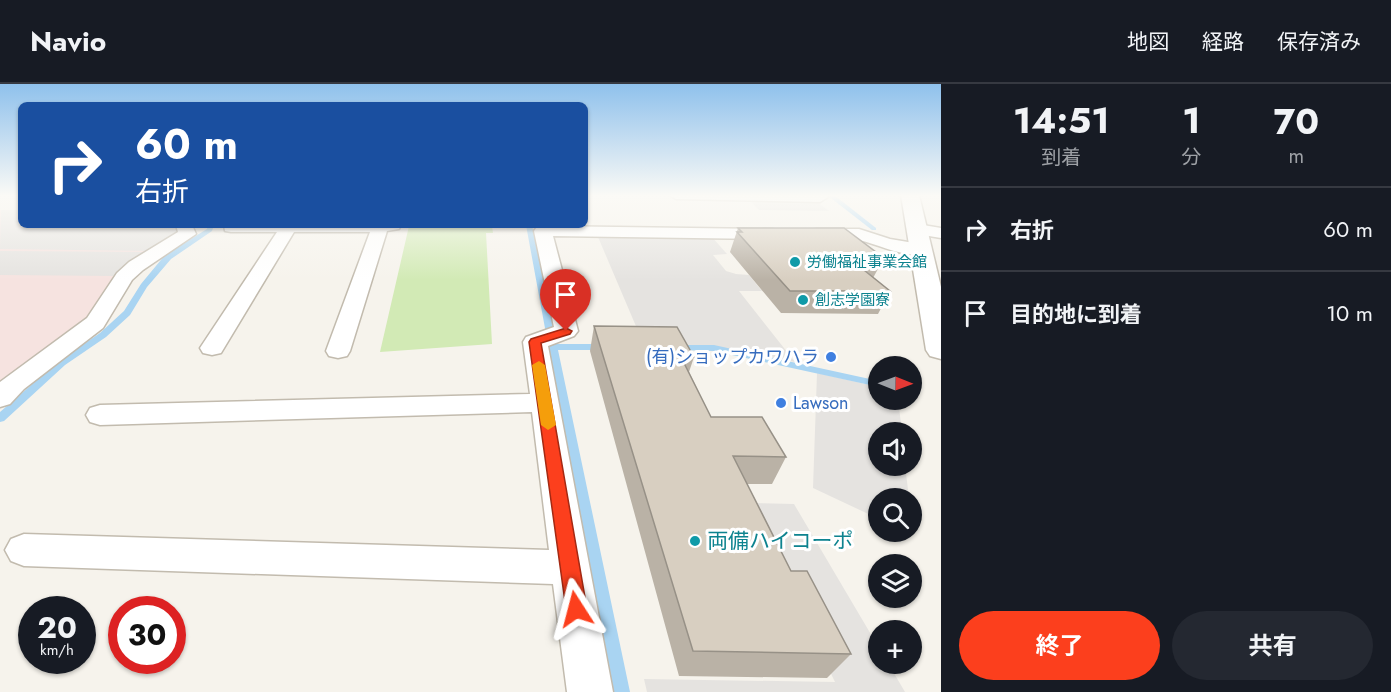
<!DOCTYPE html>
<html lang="ja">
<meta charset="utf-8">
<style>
:root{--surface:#171b24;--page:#242831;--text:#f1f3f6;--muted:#9ea1a6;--line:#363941;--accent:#fc3f1d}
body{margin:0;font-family:Jost,"Noto Sans JP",sans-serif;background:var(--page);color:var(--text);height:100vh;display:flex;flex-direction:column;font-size:22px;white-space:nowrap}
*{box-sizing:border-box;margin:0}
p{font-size:20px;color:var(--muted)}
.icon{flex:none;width:33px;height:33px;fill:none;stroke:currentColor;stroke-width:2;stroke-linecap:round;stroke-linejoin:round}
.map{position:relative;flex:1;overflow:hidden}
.drawer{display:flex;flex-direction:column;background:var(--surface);width:450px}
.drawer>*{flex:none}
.banner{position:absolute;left:18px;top:18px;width:570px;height:126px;border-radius:9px;box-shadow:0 2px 4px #0004;background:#1a4fa0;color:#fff;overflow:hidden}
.needle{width:39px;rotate:91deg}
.fabs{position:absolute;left:868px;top:272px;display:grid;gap:12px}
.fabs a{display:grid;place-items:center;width:54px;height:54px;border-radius:50%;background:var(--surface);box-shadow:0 2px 4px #0004;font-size:30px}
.speed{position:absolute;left:18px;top:512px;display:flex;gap:12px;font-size:30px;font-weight:700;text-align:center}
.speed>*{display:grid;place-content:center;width:78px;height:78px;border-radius:50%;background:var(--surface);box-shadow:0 2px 4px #0004;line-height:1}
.speed small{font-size:15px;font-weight:400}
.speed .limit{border:9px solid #d22;background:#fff;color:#111}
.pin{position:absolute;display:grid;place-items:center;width:51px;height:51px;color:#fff;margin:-62px -26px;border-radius:50% 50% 50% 0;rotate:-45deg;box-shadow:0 0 6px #0007}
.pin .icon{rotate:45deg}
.me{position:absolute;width:66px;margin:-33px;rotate:351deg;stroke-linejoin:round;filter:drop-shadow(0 0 4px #0008)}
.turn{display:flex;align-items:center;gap:21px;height:126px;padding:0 18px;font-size:27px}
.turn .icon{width:78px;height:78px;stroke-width:2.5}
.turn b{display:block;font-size:42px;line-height:51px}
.eta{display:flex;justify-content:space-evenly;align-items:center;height:102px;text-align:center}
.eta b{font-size:36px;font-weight:700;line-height:42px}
.cta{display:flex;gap:12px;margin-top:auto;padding:12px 18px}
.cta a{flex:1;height:69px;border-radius:36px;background:var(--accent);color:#fff;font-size:24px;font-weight:700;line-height:69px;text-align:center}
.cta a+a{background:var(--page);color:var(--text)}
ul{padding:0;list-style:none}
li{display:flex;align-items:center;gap:18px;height:84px;padding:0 18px;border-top:2px solid var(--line)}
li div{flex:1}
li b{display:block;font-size:22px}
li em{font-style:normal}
header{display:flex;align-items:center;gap:36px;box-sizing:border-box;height:84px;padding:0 30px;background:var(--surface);border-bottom:2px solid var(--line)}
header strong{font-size:28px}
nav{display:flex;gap:33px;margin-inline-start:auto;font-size:21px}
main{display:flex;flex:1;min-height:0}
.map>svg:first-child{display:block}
</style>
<header>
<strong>Navio</strong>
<nav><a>地図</a><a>経路</a><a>保存済み</a></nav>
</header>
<main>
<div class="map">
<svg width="941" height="608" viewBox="0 0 941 608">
<rect width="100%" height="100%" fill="#f6f3ec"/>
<polygon fill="#f6e3e0" points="0,126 21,126 21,141 176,141 181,150 89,236 0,306"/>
<polygon fill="#d2eab5" points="409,142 492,142 493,149 486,149 492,260 380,268"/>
<g fill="#e5e3e0">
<polygon points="748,115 815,116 829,127 759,126"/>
<polygon points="1,126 21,126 21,141 173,141 179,150 150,167 0,165"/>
<polygon points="598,153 712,153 727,170 713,171 726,187 736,190 749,191 762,207 739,207 795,278 709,262 644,261"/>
<polygon points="0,167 148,168 116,192 0,191"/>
<polygon points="817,289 879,303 879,315 898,315 902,348 879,348 879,381 905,381 909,414 879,414 879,435 813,404"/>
<polygon points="748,419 794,420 879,564 879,579 888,579 905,608 647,608 644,595 835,598"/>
</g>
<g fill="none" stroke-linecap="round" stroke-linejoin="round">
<g fill="#a9d4f2" fill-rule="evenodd">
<polygon points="827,111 834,111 876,144 876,146 872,146"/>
<polygon points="208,141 214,141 212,147 171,175 147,203 130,231 106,253 65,281 4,337 0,338 0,328 59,277 100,249 124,227 141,200 165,171 207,145"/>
<polygon points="526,141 532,141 557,260 603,260 608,263 603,266 558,266 630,608 612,608"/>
<polygon points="676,261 714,261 879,297 879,303 714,267 673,266 671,264"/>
</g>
<defs>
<g id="minor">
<polygon points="669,111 826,111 828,113 820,118 676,115"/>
<polygon points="917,140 941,144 941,154 911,149 908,145 911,141"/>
<polygon points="176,141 192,141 196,150 143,186 132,196 103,244 24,305 10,320 0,323 0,298 87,234 117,189 129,178 178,148"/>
<polygon points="224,141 401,141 399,145 387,147 350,267 347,272 338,274 329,272 326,267 370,148 294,148 221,269 212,271 203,269 200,264 277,148 231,148 225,147"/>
<polygon points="543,142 772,145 778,146 781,150 778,154 772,155 553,152 578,247 574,252 548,262 613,608 567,608 553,500 24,482 11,477 5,466 11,455 24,450 549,466 532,328 100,341 90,338 86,331 90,324 100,321 530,310 523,258 526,253 554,243 534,147 537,143"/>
<path d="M817 145H859L890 155 926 161 929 165 926 169C903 175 880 160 858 156 843 152 826 157 811 154L808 150 811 146Z"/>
</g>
<polygon id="tertiary" points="901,111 919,111 941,203 941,275 930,272 926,266"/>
</defs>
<use href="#minor" stroke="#c2bbae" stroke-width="3"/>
<use href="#tertiary" stroke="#c2bbae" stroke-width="3"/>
<use href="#minor" fill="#fff" fill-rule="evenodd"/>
<use href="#tertiary" fill="#fff" fill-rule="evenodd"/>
</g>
<g fill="#bab2a6">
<polygon points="738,144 884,174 873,194 890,207 878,230 781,229 730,168"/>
<polygon points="594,242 694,273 689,288 711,333 786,373 772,400 747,400 791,487 851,570 827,594 679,592 590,267"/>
</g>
<g fill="#d8cfc1" stroke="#979187" stroke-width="1.5">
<polygon points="738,144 844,144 884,174 849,174 890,207 790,207 737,148 742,148"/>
<polygon points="594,242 677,243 694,273 681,273 711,333 762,333 786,373 733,372 791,487 807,487 851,570 693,567"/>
</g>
<linearGradient id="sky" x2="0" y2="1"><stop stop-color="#8fc1ec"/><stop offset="0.57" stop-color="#fbfaf6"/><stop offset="1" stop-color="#fbfaf6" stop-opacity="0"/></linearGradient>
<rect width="941" height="196" fill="url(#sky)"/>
<polygon fill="#fc3f1d" stroke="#a42913" stroke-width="1.5" points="566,244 572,247 570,250 541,259 587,525 584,532 576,535 569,532 566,525 529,258 531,255"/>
<polygon fill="#f59e0b" points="539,277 545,281 556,341 548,346 541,341 532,281"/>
<g fill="#0f9aa8" stroke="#fff" stroke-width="2">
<circle cx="795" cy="178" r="6"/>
<circle cx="803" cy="216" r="6"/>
<circle cx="695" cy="457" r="6"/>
</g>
<g fill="#3f7fe0" stroke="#fff" stroke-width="2">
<circle cx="831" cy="273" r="6"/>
<circle cx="781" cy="319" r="6"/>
</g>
<g text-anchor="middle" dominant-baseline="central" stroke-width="6" stroke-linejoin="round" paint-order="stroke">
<g font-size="15" fill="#0d838f" stroke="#fff" text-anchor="start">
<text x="807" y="178">労働福祉事業会館</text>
<text x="815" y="216">創志学園寮</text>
</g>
<g font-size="18" fill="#366cbe" stroke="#fff" text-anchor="end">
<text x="819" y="273">(有)ショップカワハラ</text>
<text x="793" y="319" text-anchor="start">Lawson</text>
</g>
<g font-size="21" fill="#0d838f" stroke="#fff" text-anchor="start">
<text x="707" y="457">両備ハイコーポ</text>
</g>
</g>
</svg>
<div class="fabs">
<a><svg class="needle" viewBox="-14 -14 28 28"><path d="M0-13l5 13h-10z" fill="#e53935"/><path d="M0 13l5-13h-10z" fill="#9ea1a6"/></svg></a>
<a><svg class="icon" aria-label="sound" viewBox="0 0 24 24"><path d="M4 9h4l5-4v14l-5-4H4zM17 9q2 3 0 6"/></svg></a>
<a><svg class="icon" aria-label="search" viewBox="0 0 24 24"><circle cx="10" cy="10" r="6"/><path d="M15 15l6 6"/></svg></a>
<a><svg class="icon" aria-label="layers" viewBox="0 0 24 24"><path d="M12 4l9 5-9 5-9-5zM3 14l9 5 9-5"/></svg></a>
<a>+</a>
</div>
<div class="speed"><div>20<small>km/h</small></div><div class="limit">30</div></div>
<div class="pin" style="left:566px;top:247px;background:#d93025"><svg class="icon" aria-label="arrive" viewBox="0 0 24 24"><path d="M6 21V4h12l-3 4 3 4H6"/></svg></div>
<svg class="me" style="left:576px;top:525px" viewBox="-20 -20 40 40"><path d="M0-17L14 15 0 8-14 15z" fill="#fc3f1d" stroke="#fff" stroke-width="4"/></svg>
<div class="banner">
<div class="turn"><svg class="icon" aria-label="right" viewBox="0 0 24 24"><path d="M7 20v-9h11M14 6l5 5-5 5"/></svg><div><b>60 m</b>右折</div></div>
</div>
</div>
<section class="drawer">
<div class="eta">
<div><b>14:51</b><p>到着</p></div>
<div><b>1</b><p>分</p></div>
<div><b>70</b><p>m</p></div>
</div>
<ul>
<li><svg class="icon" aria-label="right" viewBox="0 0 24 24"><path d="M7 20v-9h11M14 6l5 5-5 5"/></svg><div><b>右折</b></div><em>60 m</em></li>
<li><svg class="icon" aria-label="arrive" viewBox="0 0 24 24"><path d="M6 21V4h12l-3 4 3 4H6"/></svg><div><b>目的地に到着</b></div><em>10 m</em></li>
</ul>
<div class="cta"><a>終了</a><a>共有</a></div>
</section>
</main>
